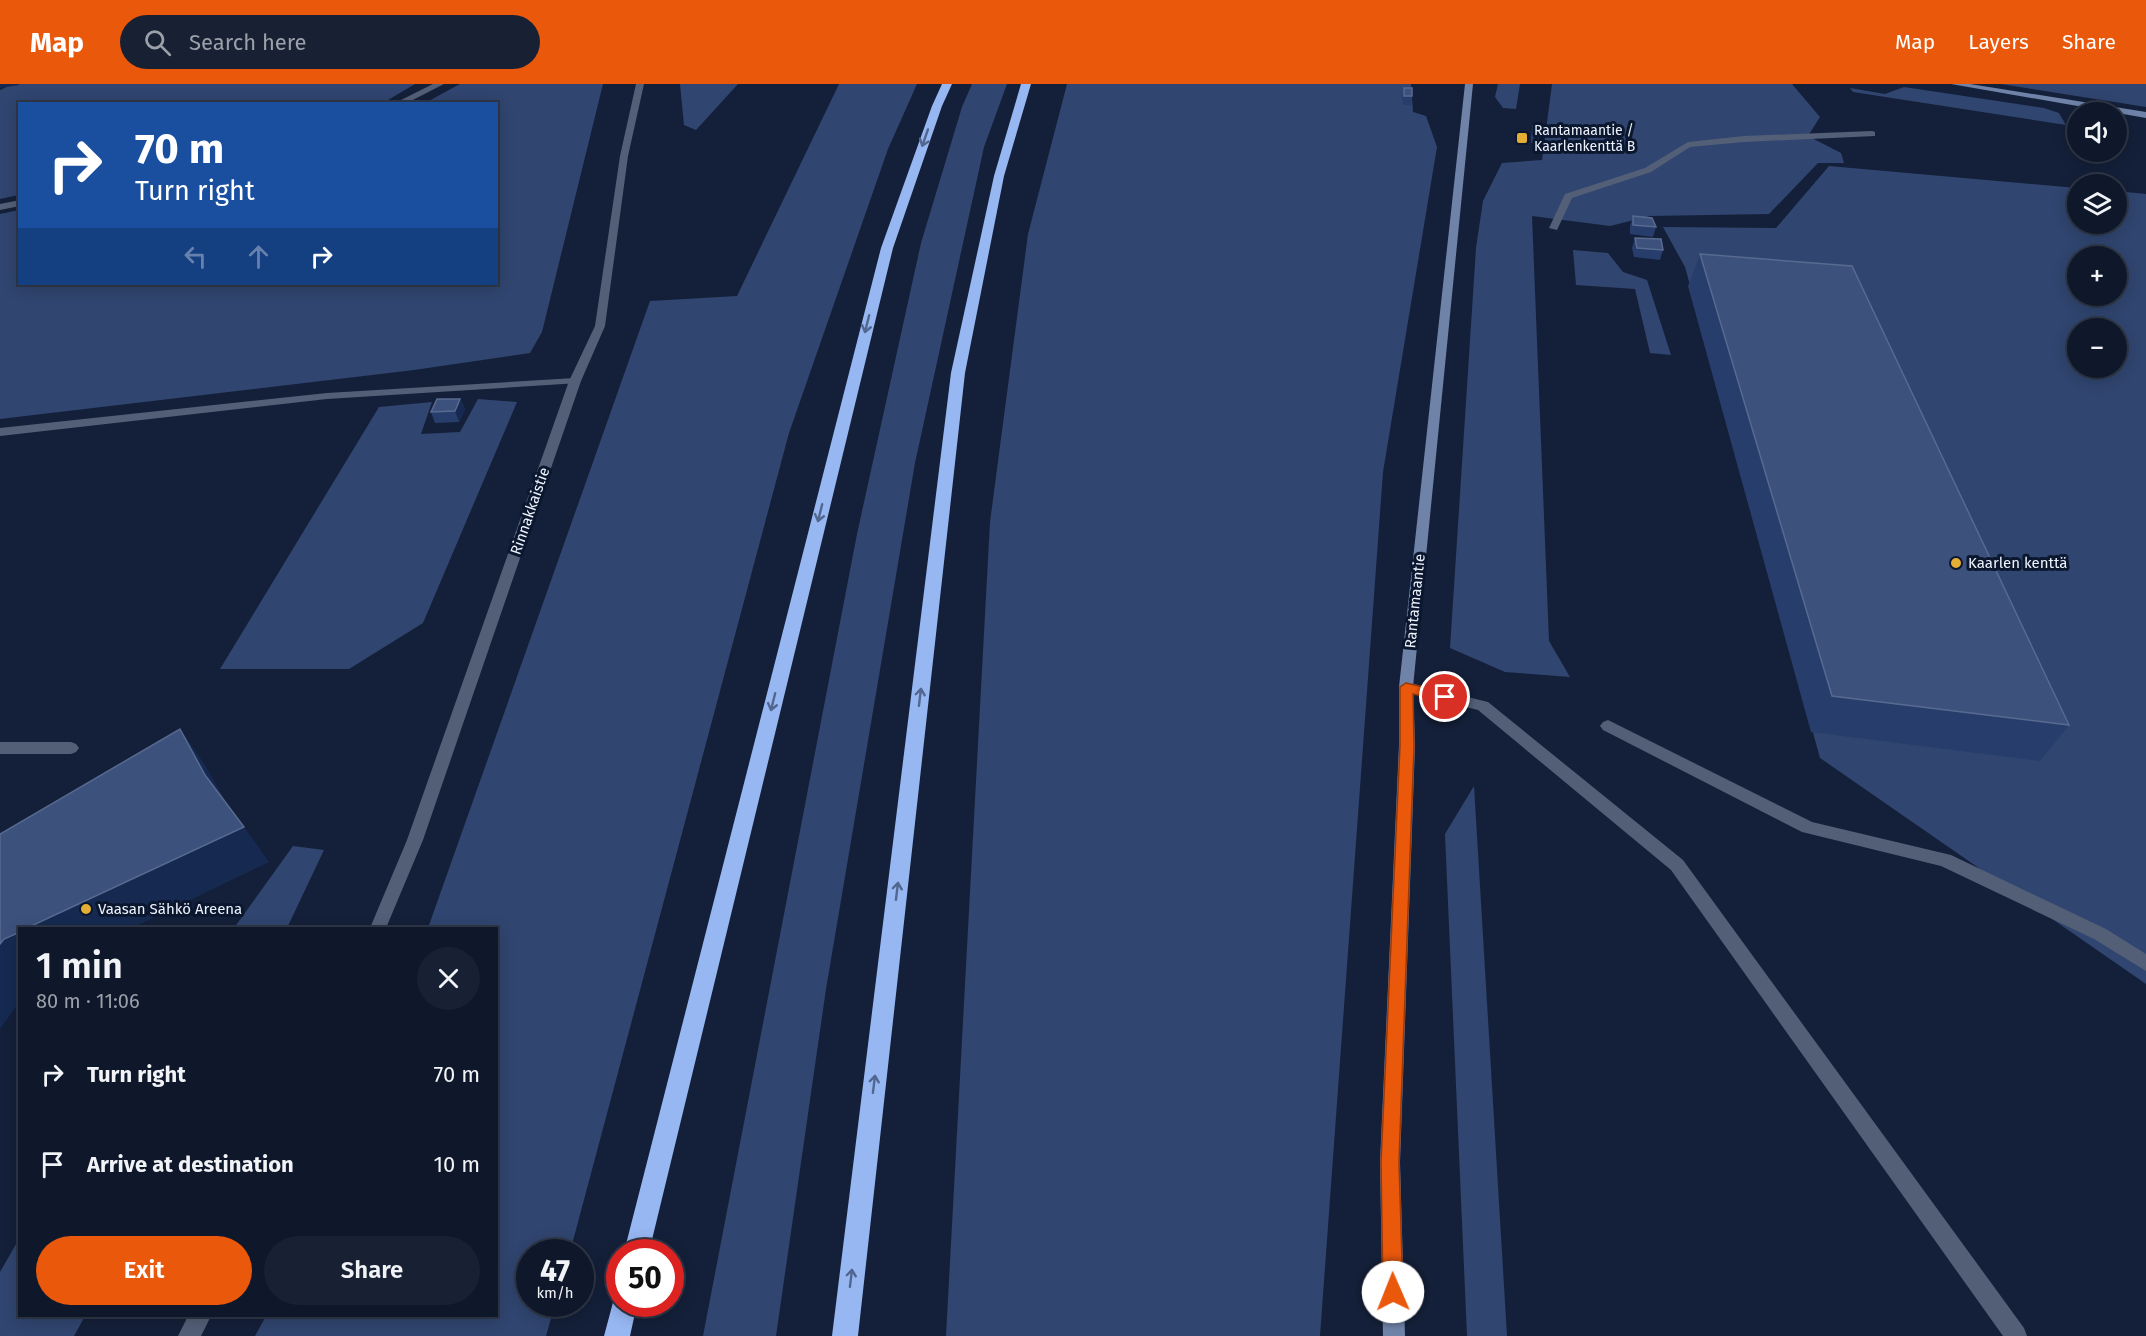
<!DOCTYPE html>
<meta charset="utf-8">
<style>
:root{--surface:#0f182b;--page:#182133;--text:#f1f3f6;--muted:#9ba0a9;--line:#2f3747;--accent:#ea580c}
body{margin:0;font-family:"Fira Sans",sans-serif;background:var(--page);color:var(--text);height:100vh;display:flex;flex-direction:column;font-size:22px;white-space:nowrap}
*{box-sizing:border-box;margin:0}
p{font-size:20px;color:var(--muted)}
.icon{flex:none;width:33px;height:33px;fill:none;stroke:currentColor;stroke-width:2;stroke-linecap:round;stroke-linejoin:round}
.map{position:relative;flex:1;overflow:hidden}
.panel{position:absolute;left:18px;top:843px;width:480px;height:390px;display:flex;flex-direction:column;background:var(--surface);border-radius:0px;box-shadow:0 3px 15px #0003,0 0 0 2px var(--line)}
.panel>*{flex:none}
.guide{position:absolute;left:18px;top:18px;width:480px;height:183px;border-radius:0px;box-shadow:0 3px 15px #0003,0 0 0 2px var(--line);background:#1a4fa0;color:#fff;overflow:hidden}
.buttons{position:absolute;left:2067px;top:18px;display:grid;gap:12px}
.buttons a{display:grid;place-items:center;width:60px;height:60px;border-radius:50%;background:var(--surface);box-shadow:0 3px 15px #0003,0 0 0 2px var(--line);font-size:30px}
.speed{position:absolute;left:516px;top:1155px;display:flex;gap:12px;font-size:30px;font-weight:700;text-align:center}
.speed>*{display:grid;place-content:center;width:78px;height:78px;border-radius:50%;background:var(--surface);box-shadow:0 3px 15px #0003,0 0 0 2px var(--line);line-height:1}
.speed small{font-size:15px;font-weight:400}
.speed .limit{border:9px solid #d22;background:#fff;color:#111}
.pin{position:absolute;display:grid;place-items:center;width:51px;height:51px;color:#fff;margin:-26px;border:3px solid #fff;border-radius:50%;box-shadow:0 2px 6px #0007}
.me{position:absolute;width:66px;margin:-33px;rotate:359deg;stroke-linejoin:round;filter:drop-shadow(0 0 4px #0008)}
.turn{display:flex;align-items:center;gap:21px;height:126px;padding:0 18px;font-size:27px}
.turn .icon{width:78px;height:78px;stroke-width:2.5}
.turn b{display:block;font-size:42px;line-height:51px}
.lanes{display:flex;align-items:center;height:57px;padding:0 18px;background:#0003;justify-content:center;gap:30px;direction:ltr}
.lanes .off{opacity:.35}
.round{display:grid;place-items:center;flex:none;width:63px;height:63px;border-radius:32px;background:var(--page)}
.overview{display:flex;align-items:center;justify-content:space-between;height:102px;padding:0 18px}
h1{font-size:36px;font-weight:600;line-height:45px}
.cta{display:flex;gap:12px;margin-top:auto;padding:12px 18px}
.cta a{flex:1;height:69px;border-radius:36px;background:var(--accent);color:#fff;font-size:24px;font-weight:600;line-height:69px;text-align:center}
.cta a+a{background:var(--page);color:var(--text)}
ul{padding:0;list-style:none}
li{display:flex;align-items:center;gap:18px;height:90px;padding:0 18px}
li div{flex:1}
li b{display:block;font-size:22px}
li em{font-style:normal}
header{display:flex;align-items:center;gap:36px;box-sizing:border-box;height:84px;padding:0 30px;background:var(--accent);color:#fff}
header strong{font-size:28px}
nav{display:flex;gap:33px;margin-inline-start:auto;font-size:21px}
.search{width:420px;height:54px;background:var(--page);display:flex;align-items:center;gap:15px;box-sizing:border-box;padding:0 21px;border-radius:33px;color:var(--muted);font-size:22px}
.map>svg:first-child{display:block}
</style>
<header>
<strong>Map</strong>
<div class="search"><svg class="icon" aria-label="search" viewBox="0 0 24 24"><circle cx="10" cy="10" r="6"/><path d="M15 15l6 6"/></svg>Search here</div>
<nav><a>Map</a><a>Layers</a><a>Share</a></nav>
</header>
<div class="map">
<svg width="2146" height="1252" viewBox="0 0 2146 1252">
<rect width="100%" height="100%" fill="#142039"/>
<g fill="#30456f" fill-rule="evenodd">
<polygon points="13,0 415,0 383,19 20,20 19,111 0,115 0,6"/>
<polygon points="460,0 603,0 542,248 530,269 414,286 0,335 0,130 19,126 20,200 496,200 496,20 425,19"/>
<polygon points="680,0 738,0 696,46 684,41"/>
<polygon points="839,0 917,0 888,65 789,349 570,1168 530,1168 530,1220 555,1220 546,1252 255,1252 266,1232 496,1232 496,844 428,844 650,217 737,212"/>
<polygon points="972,0 1007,0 984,63 915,379 826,905 776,1252 703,1252 857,450 921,159 962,23"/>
<polygon points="1067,0 1411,0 1413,28 1426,32 1437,63 1383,388 1320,1252 946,1252 990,438 1028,150"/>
<polygon points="1498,0 1520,0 1516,25 1503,24 1495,13"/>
<polygon points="1552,0 1792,0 1820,33 1808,52 1841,69 1844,79 1818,79 1769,130 1650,132 1610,142 1532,132 1549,557 1570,593 1505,588 1450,564 1476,164 1483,117 1502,79 1542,76"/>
<polygon points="2001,0 2146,0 2146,23"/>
<polygon points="1904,3 2044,24 2059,29 2066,41 1853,8 1850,4 1885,10"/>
<path d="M1829 82 2077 104 2078 140H2116L2117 107 2146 110V900L1820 674 1685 183 1663 143 1776 144ZM2078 172H2116V212H2078ZM2078 244H2116V284H2078Z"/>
<polygon points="1573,166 1608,169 1623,188 1647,196 1671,271 1650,269 1635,205 1576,201"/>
<polygon points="478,315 517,318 423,539 349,585 220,585 379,323 432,318 421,350 460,348"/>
<polygon points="1474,702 1507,1252 1467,1252 1445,750"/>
<polygon points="293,762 324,766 287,844 234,844"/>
<polygon points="19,1155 20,1232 85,1232 74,1252 0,1252 0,1188"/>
</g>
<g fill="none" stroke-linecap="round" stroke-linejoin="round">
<g fill="#535f77" fill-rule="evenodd">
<polygon points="1872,47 1875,48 1875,52 1744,58 1690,63 1651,88 1572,114 1557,146 1549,144 1565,110 1645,84 1688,58 1744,52"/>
<polygon points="575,294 581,297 579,299 327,315 0,352 0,344 327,309"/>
<polygon points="1406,598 1488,618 1683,776 2024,1244 2027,1252 2003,1252 1671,786 1478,626 1401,607 1399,603"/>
<polygon points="1608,636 1812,738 1951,771 2106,845 2146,870 2146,887 2094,855 1941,782 1802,748 1603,646 1600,642 1603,638"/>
<polygon points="0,658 71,658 76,660 79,664 76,668 71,670 0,670"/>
</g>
<g fill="#535f77" fill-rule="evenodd">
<polygon points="433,0 444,0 405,20 393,20"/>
<polygon points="636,0 644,0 628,72 605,242 581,297 423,756 386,844 370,844 407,756 569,297 595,242 620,72"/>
<polygon points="20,116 20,122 0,126 0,120"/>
<polygon points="188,1232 211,1232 201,1252 178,1252"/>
</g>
<g fill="#6f83a9" fill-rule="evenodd">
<polygon points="1465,0 1473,0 1413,603 1415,661 1400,1078 1405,1252 1383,1252 1380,1078 1399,661 1399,603"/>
<polygon points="1951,0 1970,0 2146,28 2146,34"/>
</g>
<g fill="#97b7f2" fill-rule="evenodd">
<polygon points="942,0 952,0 942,22 893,164 649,1168 624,1168 881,164 932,22"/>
<polygon points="1021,0 1031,0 1004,92 965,289 858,1252 832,1252 951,289 994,92"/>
<polygon points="620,1209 620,1220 637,1220 630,1252 604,1252 615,1211"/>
</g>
</g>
<g fill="#273e6c">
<polygon points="1404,4 1412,12 1411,21 1403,21 1402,12"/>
<polygon points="1533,42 1540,50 1538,60 1531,59 1531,51"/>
<polygon points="1633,132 1656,143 1653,153 1630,150 1630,142"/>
<polygon points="1635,154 1663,166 1660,176 1634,173 1632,164"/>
<polygon points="1700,170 2069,641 2040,677 1811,648 1688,202"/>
<polygon points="460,315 465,325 459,338 435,339 431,328"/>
</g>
<g fill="#162a51">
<polygon points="0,0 19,0 19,1 0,4"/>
<polygon points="460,315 465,325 459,338 455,327"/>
<polygon points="180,645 205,681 231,727 205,691"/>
<polygon points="244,743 269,778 132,844 27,844"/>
<polygon points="20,848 20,917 0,945 0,860 4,855"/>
</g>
<g fill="#3c517c" stroke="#586a90" stroke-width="1.5">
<rect x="1404" y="4" width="8" height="8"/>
<polygon points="1533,42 1540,43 1540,50 1534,50"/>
<polygon points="1633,132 1652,134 1656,143 1633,141"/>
<polygon points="1635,154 1661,155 1663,166 1637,164"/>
<polygon points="1700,170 1852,182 2069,641 1832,612"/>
<polygon points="437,315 460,315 455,327 431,328"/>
<polygon points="180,645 205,691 244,743 27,844 20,844 20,848 4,855 0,860 0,750"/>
</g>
<defs><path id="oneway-shaft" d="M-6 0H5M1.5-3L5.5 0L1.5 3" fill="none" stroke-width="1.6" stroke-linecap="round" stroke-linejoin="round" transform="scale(1.5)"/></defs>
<g stroke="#516790">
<use href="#oneway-shaft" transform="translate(925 54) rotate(109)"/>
<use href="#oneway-shaft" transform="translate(867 240) rotate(104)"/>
<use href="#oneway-shaft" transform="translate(820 429) rotate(104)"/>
<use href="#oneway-shaft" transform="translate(920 613) rotate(-83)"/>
<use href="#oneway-shaft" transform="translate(773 618) rotate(104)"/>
<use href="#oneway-shaft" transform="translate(897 807) rotate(-83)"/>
<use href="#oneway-shaft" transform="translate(874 1000) rotate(-83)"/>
<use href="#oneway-shaft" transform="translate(851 1194) rotate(-83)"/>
</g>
<polygon fill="#ea580c" stroke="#983908" stroke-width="1.5" points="1406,599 1449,609 1451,613 1445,618 1413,610 1414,662 1399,1078 1403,1208 1400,1215 1393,1218 1386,1215 1383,1208 1381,1078 1400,662 1400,603"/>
<g fill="#e4ae35" stroke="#0b172e" stroke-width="2">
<rect x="1516" y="48" width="12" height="12" rx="3"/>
<circle cx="1956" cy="479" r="6"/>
<circle cx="86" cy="825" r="6"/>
</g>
<g text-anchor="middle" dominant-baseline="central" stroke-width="6" stroke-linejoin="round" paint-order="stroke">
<g font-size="14" fill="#edf3fd" stroke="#0b172e" text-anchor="start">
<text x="1534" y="46">Rantamaantie /<tspan x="1534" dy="16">Kaarlenkenttä B</tspan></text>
</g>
<g font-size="15" fill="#edf3fd" stroke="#0b172e">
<text transform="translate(530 427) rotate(-71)">Rinnakkaistie</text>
<text transform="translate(1415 517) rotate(-84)">Rantamaantie</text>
</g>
<g font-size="15" fill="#edf3fd" stroke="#0b172e" text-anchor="start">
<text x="1968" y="479">Kaarlen kenttä</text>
<text x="98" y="825">Vaasan Sähkö Areena</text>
</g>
</g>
</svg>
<div class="buttons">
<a><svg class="icon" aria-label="sound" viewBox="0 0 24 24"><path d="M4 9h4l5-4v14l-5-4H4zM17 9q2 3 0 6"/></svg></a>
<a><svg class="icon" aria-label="layers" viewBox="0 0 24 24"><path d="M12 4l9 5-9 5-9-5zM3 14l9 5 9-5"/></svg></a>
<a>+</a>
<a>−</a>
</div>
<div class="speed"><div>47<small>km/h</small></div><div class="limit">50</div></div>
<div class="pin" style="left:1445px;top:613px;background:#d93025"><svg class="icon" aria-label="arrive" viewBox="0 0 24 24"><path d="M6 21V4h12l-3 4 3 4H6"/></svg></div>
<svg class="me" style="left:1393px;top:1208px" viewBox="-20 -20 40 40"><circle r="19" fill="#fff"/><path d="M0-13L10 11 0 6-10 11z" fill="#ea580c"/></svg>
<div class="guide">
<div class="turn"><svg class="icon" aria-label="right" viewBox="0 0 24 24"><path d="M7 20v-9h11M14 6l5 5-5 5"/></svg><div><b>70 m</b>Turn right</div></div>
<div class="lanes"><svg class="icon off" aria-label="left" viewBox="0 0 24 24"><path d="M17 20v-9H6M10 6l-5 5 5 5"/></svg><svg class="icon off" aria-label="ahead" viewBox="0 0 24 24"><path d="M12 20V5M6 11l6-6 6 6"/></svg><svg class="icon" aria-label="right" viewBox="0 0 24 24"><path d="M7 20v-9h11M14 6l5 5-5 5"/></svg></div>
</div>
<section class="panel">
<div class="overview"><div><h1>1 min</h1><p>80 m · 11:06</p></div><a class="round"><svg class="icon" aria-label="close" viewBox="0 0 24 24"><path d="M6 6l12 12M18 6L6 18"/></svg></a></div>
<ul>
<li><svg class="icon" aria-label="right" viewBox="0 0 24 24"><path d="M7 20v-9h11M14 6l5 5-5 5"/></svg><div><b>Turn right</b></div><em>70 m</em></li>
<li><svg class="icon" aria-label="arrive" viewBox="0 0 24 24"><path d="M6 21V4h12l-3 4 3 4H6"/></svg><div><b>Arrive at destination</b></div><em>10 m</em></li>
</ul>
<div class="cta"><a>Exit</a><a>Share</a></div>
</section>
</div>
